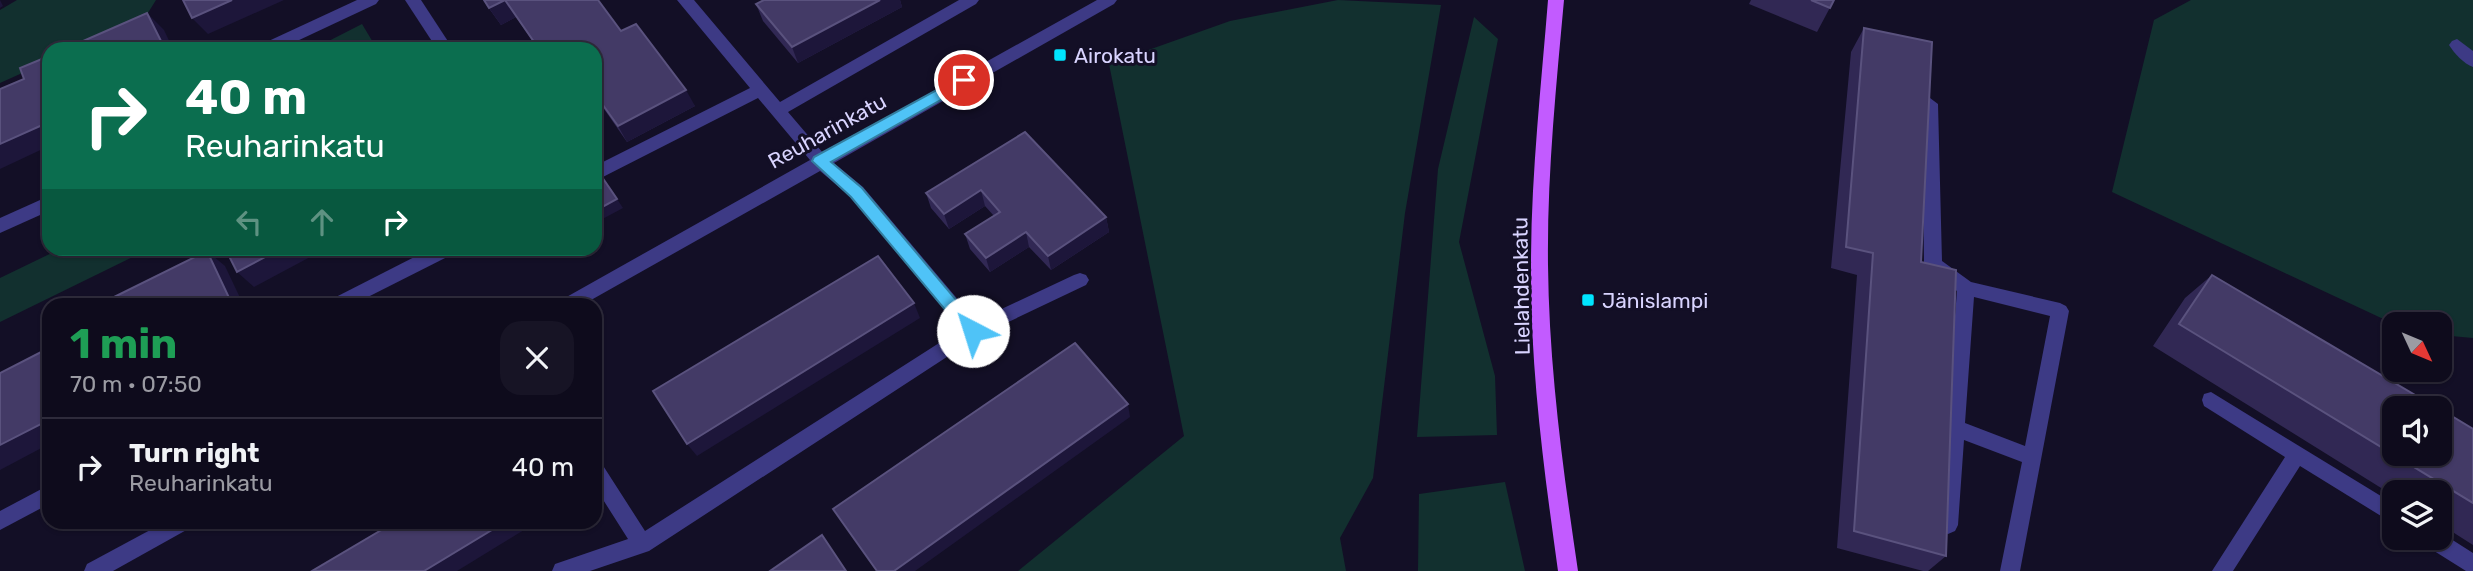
<!DOCTYPE html>
<meta charset="utf-8">
<style>
:root{--surface:#0e0b1c;--page:#171425;--text:#f1f3f6;--muted:#9b9ba3;--line:#2e2b3b}
body{margin:0;font-family:Rubik,sans-serif;background:var(--page);color:var(--text);height:100vh;display:flex;flex-direction:column;font-size:26px;white-space:nowrap}
*{box-sizing:border-box;margin:0}
p{font-size:23px;color:var(--muted)}
.icon{flex:none;width:38px;height:38px;fill:none;stroke:currentColor;stroke-width:2;stroke-linecap:round;stroke-linejoin:round}
.map{position:relative;flex:1;overflow:hidden}
.details{position:absolute;left:42px;top:298px;width:560px;height:231px;display:flex;flex-direction:column;background:var(--surface);border-radius:21px;box-shadow:0 2px 5px #0004,0 0 0 2px var(--line)}
.details>*{flex:none}
.hud{position:absolute;left:42px;top:42px;width:560px;height:214px;border-radius:21px;box-shadow:0 2px 5px #0004,0 0 0 2px var(--line);background:#0b6e4f;color:#fff;overflow:hidden}
.needle{width:46px;rotate:134deg}
.buttons{position:absolute;left:2382px;top:312px;display:grid;gap:14px}
.buttons a{display:grid;place-items:center;width:70px;height:70px;border-radius:14px;background:var(--surface);box-shadow:0 2px 5px #0004,0 0 0 2px var(--line);font-size:35px}
.pin{position:absolute;display:grid;place-items:center;width:60px;height:60px;color:#fff;margin:-30px;border:4px solid #fff;border-radius:50%;box-shadow:0 2px 7px #0007}
.me{position:absolute;width:77px;margin:-38px;rotate:320deg;stroke-linejoin:round;filter:drop-shadow(0 0 5px #0008)}
.turn{display:flex;align-items:center;gap:24px;height:147px;padding:0 28px;font-size:32px}
.turn .icon{width:91px;height:91px;stroke-width:2.5}
.turn b{display:block;font-size:49px;line-height:60px}
.lanes{display:flex;align-items:center;height:66px;padding:0 28px;background:#0003;justify-content:center;gap:35px;direction:ltr}
.lanes .off{opacity:.35}
.round{display:grid;place-items:center;flex:none;width:74px;height:74px;border-radius:21px;background:var(--page)}
.head{display:flex;align-items:center;justify-content:space-between;height:119px;padding:0 28px}
h1{font-size:42px;font-weight:700;line-height:52px;color:#1e9e55}
ul{padding:0;list-style:none}
li{display:flex;align-items:center;gap:21px;height:98px;padding:0 28px;border-top:2px solid var(--line)}
li div{flex:1}
li b{display:block;font-size:26px}
li em{font-style:normal}
.map>svg:first-child{display:block}
</style>
<div class="map">
<svg width="2473" height="571" viewBox="0 0 2473 571">
<rect width="100%" height="100%" fill="#130f26"/>
<g fill="#12302f">
<polygon points="17,0 156,0 146,16 74,49 49,49 49,61 0,83 0,10"/>
<polygon points="1338,0 1441,5 1405,213 1373,478 1340,538 1346,571 1018,571 1184,436 1109,64 1230,21"/>
<polygon points="2191,0 2473,0 2473,338 2440,335 2440,324 2394,324 2112,192 2154,20"/>
<polygon points="1474,17 1498,39 1459,242 1495,376 1497,435 1417,437 1438,169"/>
<polygon points="362,24 377,49 313,49"/>
<polygon points="62,248 149,249 0,322 0,278"/>
<polygon points="1505,482 1525,571 1418,571 1419,494"/>
</g>
<g fill="none" stroke-linecap="round" stroke-linejoin="round">
<g fill="#3d3a85" fill-rule="evenodd">
<polygon points="357,0 379,0 376,4 280,49 258,49 260,45"/>
<polygon points="405,0 421,0 453,49 437,49"/>
<polygon points="677,0 694,0 780,102 959,0 979,0 976,4 788,112 823,153 1097,0 1117,0 1114,4 834,163 863,187 976,321 1074,275 1080,273 1086,275 1089,280 1086,285 979,336 649,551 590,571 552,571 555,564 628,539 595,487 595,461 602,464 645,531 961,329 851,197 820,171 584,304 560,304 563,299 810,160 758,98 595,181 595,166 750,88"/>
<path d="M2457 39 2473 51V67C2464 64 2454 53 2449 45L2452 41Z"/>
<path d="M1930 98 1938 104 1942 261 1971 282 2060 303 2066 306 2069 311 2020 571H2000L2022 462 1964 440 1958 525 1955 531 1948 534 1941 531 1938 525 1957 291 1927 269 1924 264 1922 104ZM1974 297 2050 316 2025 446 1965 423Z"/>
<polygon points="49,196 49,211 0,233 0,218"/>
<polygon points="432,248 457,248 455,253 354,304 329,304 332,299"/>
<polygon points="2211,392 2394,504 2394,524 2300,466 2233,571 2212,571 2285,457 2204,406 2202,400 2204,394"/>
<polygon points="49,485 49,504 0,530 0,511"/>
<polygon points="165,522 193,522 190,528 113,571 84,571 87,564"/>
<polygon points="2440,532 2473,553 2473,571 2466,571 2423,544 2420,537 2440,537"/>
</g>
<path fill="#c25bff" fill-rule="evenodd" d="M1548 0H1564C1556 88 1547 176 1548 265 1549 367 1563 470 1578 571H1558C1544 470 1530 367 1531 265 1531 176 1541 88 1548 0Z"/>
</g>
<g fill="#312854">
<polygon points="483,0 621,31 695,106 627,142 595,96 595,49 538,49 516,17 501,25"/>
<polygon points="764,0 900,0 902,7 798,63 763,21 756,4"/>
<polygon points="1751,0 1834,0 1817,32 1749,4"/>
<polygon points="1864,28 1921,262 1946,556 1928,571 1923,571 1837,548 1857,275 1831,268 1851,52"/>
<polygon points="1025,132 1106,217 1109,232 1051,270 1029,247 990,272 970,249 965,234 994,216 985,206 949,229 931,208 926,193"/>
<polygon points="2212,275 2473,429 2473,545 2440,524 2440,492 2394,492 2394,496 2153,346 2185,298"/>
</g>
<g fill="#1d163a">
<polygon points="0,0 3,6 0,8"/>
<polygon points="232,0 284,0 208,34 192,18"/>
<polygon points="505,0 516,17 501,25 489,8"/>
<polygon points="880,0 900,0 902,7 798,63 792,47"/>
<polygon points="147,13 164,30 173,49 165,49"/>
<polygon points="686,90 695,106 627,142 618,126"/>
<polygon points="49,122 49,146 0,169 0,144"/>
<polygon points="981,190 985,206 949,229 944,214"/>
<polygon points="617,199 623,208 595,223 595,211"/>
<polygon points="1106,217 1109,232 1051,270 1048,256"/>
<polygon points="1026,232 1029,247 990,272 986,258"/>
<polygon points="282,248 327,248 254,287 237,272"/>
<polygon points="207,251 225,266 243,304 232,304"/>
<polygon points="914,303 920,318 697,456 687,444"/>
<polygon points="1128,404 1130,417 915,571 894,571"/>
<polygon points="49,420 49,444 0,470 0,445"/>
<polygon points="505,522 537,522 457,571 424,571"/>
</g>
<g fill="#433a66" stroke="#5a527e" stroke-width="2">
<polygon points="183,0 232,0 192,18"/>
<polygon points="484,0 598,0 621,31 636,24 686,90 618,126 595,94 595,49 539,49 505,0 489,8"/>
<polygon points="764,0 880,0 792,47 756,4"/>
<polygon points="1811,0 1834,0 1830,8"/>
<polygon points="147,13 165,49 65,49"/>
<polygon points="1864,28 1932,42 1921,262 1956,270 1946,556 1854,531 1873,253 1846,247"/>
<polygon points="49,56 49,122 0,144 0,89 24,79 20,68"/>
<polygon points="1025,132 1106,217 1048,256 1026,232 986,258 965,234 1000,212 981,190 944,214 926,193"/>
<polygon points="602,177 617,199 595,211 595,180"/>
<polygon points="225,248 282,248 237,272"/>
<polygon points="207,251 232,304 100,304"/>
<polygon points="878,256 914,303 687,444 653,391"/>
<polygon points="2212,275 2437,408 2394,408 2394,453 2440,453 2440,409 2473,429 2473,503 2179,324"/>
<polygon points="1075,343 1128,404 894,571 877,571 833,509"/>
<polygon points="49,348 49,420 0,445 0,373"/>
<polygon points="395,522 505,522 424,571 312,571"/>
<polygon points="822,535 846,571 770,571"/>
</g>
<polygon fill="#4fc3f7" stroke="#337fa1" stroke-width="2" points="964,75 969,76 971,80 969,84 831,162 862,188 978,326 981,331 978,336 967,336 851,197 812,161 814,157"/>
<g fill="#00e5ff" stroke="#130f26" stroke-width="2.5">
<rect x="1053" y="48" width="14" height="14" rx="3.5"/>
<rect x="1581" y="293" width="14" height="14" rx="3.5"/>
</g>
<g text-anchor="middle" dominant-baseline="central" stroke-width="6" stroke-linejoin="round" paint-order="stroke">
<g font-size="21" fill="#d9d4ff" stroke="#130f26" text-anchor="start">
<text x="1074" y="55">Airokatu</text>
<text x="1602" y="300">Jänislampi</text>
</g>
<g font-size="21" fill="#d9d4ff" stroke="#130f26">
<text transform="translate(827 131) rotate(-29)">Reuharinkatu</text>
<text transform="translate(1521 286) rotate(-91)">Lielahdenkatu</text>
</g>
</g>
</svg>
<div class="buttons">
<a><svg class="needle" viewBox="-14 -14 28 28"><path d="M0-13l5 13h-10z" fill="#e53935"/><path d="M0 13l5-13h-10z" fill="#9b9ba3"/></svg></a>
<a><svg class="icon" aria-label="sound" viewBox="0 0 24 24"><path d="M4 9h4l5-4v14l-5-4H4zM17 9q2 3 0 6"/></svg></a>
<a><svg class="icon" aria-label="layers" viewBox="0 0 24 24"><path d="M12 4l9 5-9 5-9-5zM3 14l9 5 9-5"/></svg></a>
</div>
<div class="pin" style="left:964px;top:80px;background:#d93025"><svg class="icon" aria-label="arrive" viewBox="0 0 24 24"><path d="M6 21V4h12l-3 4 3 4H6"/></svg></div>
<svg class="me" style="left:973px;top:331px" viewBox="-20 -20 40 40"><circle r="19" fill="#fff"/><path d="M0-13L10 11 0 6-10 11z" fill="#4fc3f7"/></svg>
<div class="hud">
<div class="turn"><svg class="icon" aria-label="right" viewBox="0 0 24 24"><path d="M7 20v-9h11M14 6l5 5-5 5"/></svg><div><b>40 m</b>Reuharinkatu</div></div>
<div class="lanes"><svg class="icon off" aria-label="left" viewBox="0 0 24 24"><path d="M17 20v-9H6M10 6l-5 5 5 5"/></svg><svg class="icon off" aria-label="ahead" viewBox="0 0 24 24"><path d="M12 20V5M6 11l6-6 6 6"/></svg><svg class="icon" aria-label="right" viewBox="0 0 24 24"><path d="M7 20v-9h11M14 6l5 5-5 5"/></svg></div>
</div>
<section class="details">
<div class="head"><div><h1>1 min</h1><p>70 m · 07:50</p></div><a class="round"><svg class="icon" aria-label="close" viewBox="0 0 24 24"><path d="M6 6l12 12M18 6L6 18"/></svg></a></div>
<ul>
<li><svg class="icon" aria-label="right" viewBox="0 0 24 24"><path d="M7 20v-9h11M14 6l5 5-5 5"/></svg><div><b>Turn right</b><p>Reuharinkatu</p></div><em>40 m</em></li>
</ul>
</section>
</div>
